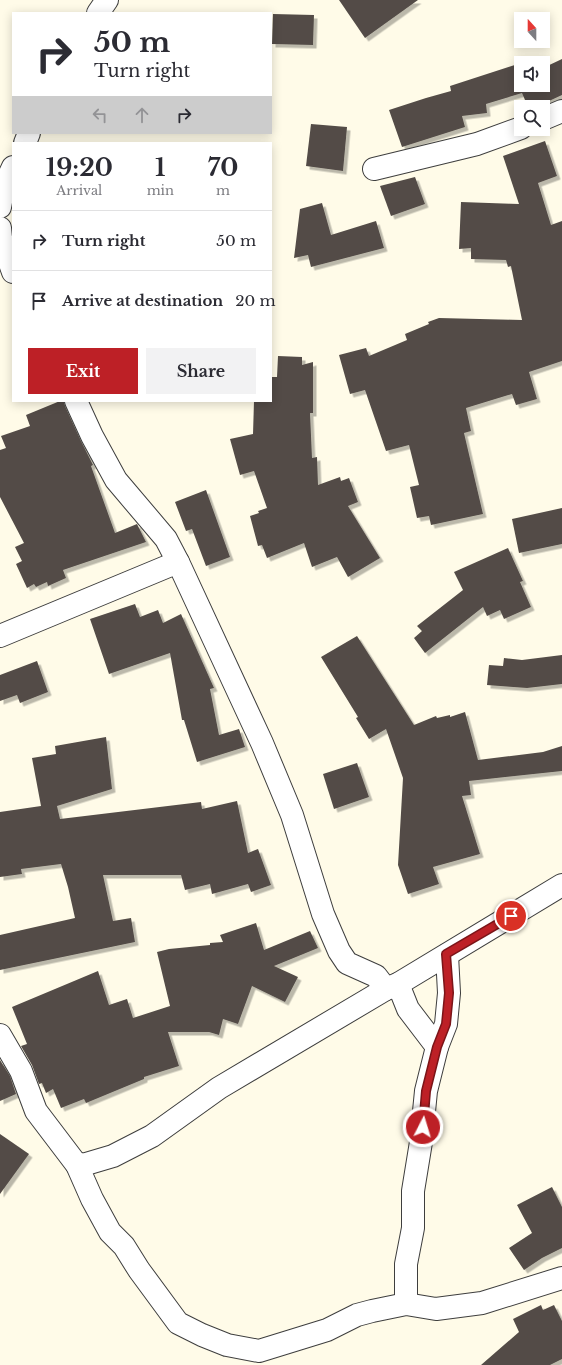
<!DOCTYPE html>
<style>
:root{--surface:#fff;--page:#f2f2f3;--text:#2b2b33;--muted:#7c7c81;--line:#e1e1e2;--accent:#bd2026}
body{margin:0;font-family:"Libre Baskerville",serif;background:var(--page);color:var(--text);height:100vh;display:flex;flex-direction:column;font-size:15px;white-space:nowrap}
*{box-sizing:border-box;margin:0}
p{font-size:13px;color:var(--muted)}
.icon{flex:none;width:22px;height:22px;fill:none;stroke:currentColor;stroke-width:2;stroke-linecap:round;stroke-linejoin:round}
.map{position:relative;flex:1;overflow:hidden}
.side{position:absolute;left:12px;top:142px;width:260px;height:260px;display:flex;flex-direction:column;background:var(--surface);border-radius:0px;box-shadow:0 2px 10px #0003}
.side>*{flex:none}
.banner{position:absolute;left:12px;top:12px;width:260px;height:122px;border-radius:0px;box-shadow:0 2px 10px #0003;background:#fff;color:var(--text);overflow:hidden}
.needle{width:26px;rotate:339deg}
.fabs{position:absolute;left:514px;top:12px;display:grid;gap:8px}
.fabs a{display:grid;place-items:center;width:36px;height:36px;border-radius:0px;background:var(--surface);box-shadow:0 2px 10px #0003;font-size:20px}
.pin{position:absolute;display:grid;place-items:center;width:34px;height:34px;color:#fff;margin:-17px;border:2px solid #fff;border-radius:50%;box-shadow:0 1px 4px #0007}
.me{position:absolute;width:44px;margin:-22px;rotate:5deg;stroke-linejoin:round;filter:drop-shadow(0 0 3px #0008)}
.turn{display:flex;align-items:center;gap:14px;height:84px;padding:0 16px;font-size:18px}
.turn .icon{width:52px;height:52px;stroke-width:2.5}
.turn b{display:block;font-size:28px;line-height:34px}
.lanes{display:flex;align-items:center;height:38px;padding:0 16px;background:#0003;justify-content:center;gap:20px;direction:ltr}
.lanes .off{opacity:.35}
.eta{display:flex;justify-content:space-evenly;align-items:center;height:68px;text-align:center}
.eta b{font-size:24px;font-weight:800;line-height:28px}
.action{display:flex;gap:8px;margin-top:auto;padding:8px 16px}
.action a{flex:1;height:46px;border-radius:0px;background:var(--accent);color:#fff;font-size:16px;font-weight:800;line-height:46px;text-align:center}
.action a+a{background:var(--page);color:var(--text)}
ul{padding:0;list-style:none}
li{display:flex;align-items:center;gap:12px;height:60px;padding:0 16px;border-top:1px solid var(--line)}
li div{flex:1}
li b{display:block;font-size:15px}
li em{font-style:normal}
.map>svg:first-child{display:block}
</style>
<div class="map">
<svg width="562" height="1365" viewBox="0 0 562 1365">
<defs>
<filter id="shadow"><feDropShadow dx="3.5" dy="3.5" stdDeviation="0" flood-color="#0004"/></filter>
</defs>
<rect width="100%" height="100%" fill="#fffbe8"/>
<g fill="#534c47" filter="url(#shadow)">
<polygon points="339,0 418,0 365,38"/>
<polygon points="273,14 314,15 313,45 272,44"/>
<polygon points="562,59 562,95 536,107 528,107 522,93 486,104 487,113 462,116 465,127 402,147 389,110 426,98 451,91 450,86 521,63 521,85 543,85 543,68"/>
<polygon points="311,124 347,127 343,171 306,166"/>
<polygon points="545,141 557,176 538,183 551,225 562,221 562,361 529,372 537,399 516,405 512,394 466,408 471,431 464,433 483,514 431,525 429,516 417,518 410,487 419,485 409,445 386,451 365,390 350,394 339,355 366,348 369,356 407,340 405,334 429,324 428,322 439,318 522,320 511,266 508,267 506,260 471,259 471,248 459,249 461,202 519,204 503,156"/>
<polygon points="415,177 425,204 391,216 380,186"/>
<polygon points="322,203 331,235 376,221 384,248 311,267 308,255 294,258 300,209"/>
<polygon points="278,356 302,357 302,365 313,362 313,413 310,413 312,458 317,457 318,485 340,477 341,481 349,478 358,502 348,506 380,558 348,577 337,557 312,567 304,543 267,558 262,545 258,546 250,516 259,513 258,511 267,508 254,471 240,475 230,439 253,434 254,401 271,401 271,377 277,377"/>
<polygon points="60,401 64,401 65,406 81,441 93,465 91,466 115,533 137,524 146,542 63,570 66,578 48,586 47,582 36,587 34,584 27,588 16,564 22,561 15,547 24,543 0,497 0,450 6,448 1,436 30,426 26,415"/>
<polygon points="206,490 230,557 206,566 192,529 186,531 175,502"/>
<polygon points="562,508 562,544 519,553 512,519"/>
<polygon points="508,548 523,581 520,582 531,607 504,619 500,610 487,616 483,607 425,653 414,638 422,631 417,626 463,590 454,572"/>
<polygon points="135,604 140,617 158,610 163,623 181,614 214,688 210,689 219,735 239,729 245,747 197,762 184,720 182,720 170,653 109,674 90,619"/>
<polygon points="357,636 414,725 436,716 437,718 450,715 450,717 465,712 478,760 543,752 562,746 562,771 469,781 471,795 462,796 480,854 433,867 439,884 408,894 398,865 403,778 386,729 369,739 356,718 358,717 321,657"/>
<polygon points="562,655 562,684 527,688 487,685 489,665 503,666 504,658 522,660"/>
<polygon points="37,661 48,692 20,703 17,695 0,701 0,675"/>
<polygon points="106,737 112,789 57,806 60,819 201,802 202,809 237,801 248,853 258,849 271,885 251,892 248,884 212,894 210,884 185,890 181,875 103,875 113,921 131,918 135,942 0,970 0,935 75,918 68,887 61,864 21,869 22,874 0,877 0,812 41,806 32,758 56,754 55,746"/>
<polygon points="357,763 369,797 334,809 323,774"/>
<polygon points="256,923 264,950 310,931 318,948 274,966 298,977 285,1002 252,986 238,1024 223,1019 219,1035 209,1032 168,1032 179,1066 144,1077 144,1079 86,1103 84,1099 61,1108 53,1089 46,1093 42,1083 39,1084 32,1065 21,1046 27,1044 12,1007 98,971 109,1005 127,999 133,1018 170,1006 157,952 169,949 210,945 210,943 223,942 220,935"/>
<polygon points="0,1060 10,1076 16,1094 0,1101"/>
<polygon points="0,1134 29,1154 0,1194"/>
<polygon points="552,1187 562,1207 562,1248 542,1258 524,1270 509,1248 532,1233 517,1205"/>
<polygon points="541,1305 543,1310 554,1305 562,1321 562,1359 550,1365 481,1365 519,1332 513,1319"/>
</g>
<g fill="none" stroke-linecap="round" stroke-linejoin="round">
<defs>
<g id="street">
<polyline points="98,13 107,0"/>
<polyline points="543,119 562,111"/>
<polyline points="25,143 29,133"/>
<polyline points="374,169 477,144 521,128"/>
<polyline points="0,207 4,186 13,167"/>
<polyline points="0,228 1,238 13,272"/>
<polyline points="76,401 92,436 116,480 166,539 178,562 262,743 292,815 323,914 339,951 347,963 376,976 386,989"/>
<polyline points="0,636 178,562"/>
<polyline points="398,984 408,1009 437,1047"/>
<polyline points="0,1035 21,1071 36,1111 77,1165 92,1199 110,1232 124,1246 139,1270 178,1323 202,1335 227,1345 259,1351 327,1330 357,1315 372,1311 406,1304 436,1309 482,1303 562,1278"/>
<polyline points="77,1165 86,1164 113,1156 152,1136 219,1088 386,989 398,984 562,885"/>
<polyline points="406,1304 406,1264 413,1228 413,1191 421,1142 426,1091 437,1047 446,1024 449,993 447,955"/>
</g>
</defs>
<use href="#street" stroke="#3e3e3e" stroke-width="24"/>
<use href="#street" stroke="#fff" stroke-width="22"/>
</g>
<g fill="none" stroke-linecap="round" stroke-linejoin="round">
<defs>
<polyline id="route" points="423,1127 426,1091 437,1047 446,1024 449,993 446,954 511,916"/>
</defs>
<use href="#route" stroke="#7b1519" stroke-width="10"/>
<use href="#route" stroke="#bd2026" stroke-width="7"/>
</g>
</svg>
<div class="fabs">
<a><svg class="needle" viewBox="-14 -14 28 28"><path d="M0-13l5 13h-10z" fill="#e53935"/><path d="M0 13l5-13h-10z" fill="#7c7c81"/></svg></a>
<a><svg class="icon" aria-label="sound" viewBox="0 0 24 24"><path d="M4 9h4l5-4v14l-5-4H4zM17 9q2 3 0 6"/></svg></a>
<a><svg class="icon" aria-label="search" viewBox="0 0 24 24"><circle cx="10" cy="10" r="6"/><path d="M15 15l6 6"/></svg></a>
</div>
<div class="pin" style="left:511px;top:916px;background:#d93025"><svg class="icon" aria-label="arrive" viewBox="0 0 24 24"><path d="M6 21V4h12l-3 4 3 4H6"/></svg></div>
<svg class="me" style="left:423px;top:1127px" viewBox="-20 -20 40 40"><circle r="17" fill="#bd2026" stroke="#fff" stroke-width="3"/><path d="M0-11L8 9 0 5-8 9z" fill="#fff"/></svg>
<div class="banner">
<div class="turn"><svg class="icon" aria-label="right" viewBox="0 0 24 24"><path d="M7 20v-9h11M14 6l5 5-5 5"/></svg><div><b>50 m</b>Turn right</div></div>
<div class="lanes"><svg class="icon off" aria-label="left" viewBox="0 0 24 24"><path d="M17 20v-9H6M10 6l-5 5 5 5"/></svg><svg class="icon off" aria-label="ahead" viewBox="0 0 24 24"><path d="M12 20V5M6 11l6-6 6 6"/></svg><svg class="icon" aria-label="right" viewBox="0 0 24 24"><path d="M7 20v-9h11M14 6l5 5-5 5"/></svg></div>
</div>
<section class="side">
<div class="eta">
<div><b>19:20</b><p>Arrival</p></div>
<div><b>1</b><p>min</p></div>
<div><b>70</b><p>m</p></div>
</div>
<ul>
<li><svg class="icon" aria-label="right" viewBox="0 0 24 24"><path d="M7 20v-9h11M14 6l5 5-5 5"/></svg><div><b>Turn right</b></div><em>50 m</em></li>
<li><svg class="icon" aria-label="arrive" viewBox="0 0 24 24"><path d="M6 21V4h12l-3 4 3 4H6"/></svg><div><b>Arrive at destination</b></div><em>20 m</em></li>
</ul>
<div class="action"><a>Exit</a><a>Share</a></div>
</section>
</div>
